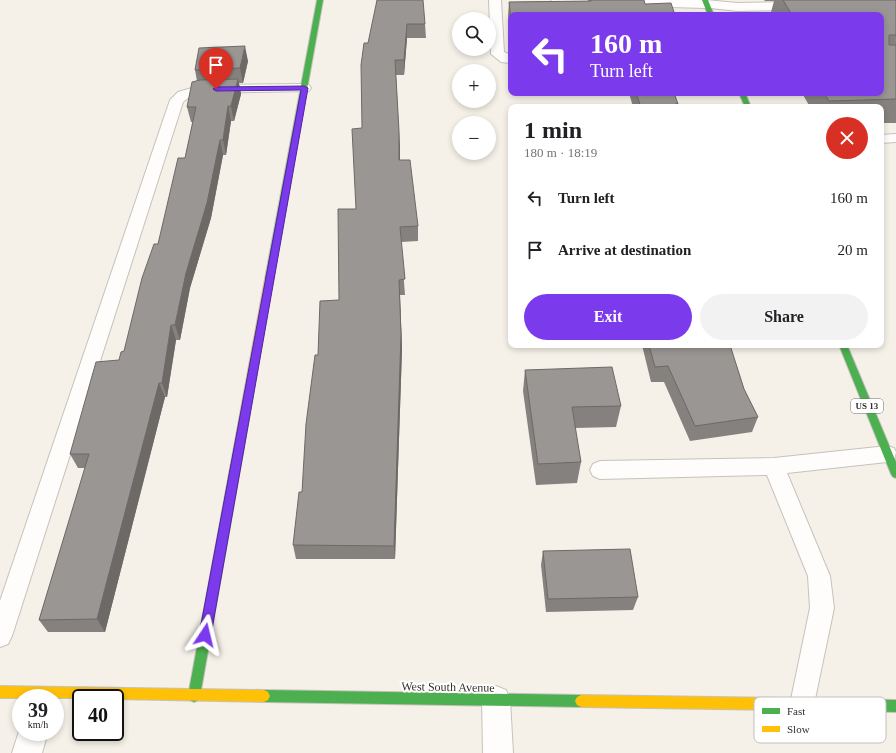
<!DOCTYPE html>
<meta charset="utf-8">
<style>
:root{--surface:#fff;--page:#f2f2f2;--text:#202124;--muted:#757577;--accent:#7c3aed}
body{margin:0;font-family:Georgia,serif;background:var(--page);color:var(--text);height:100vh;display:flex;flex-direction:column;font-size:15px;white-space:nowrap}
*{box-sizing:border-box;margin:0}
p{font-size:13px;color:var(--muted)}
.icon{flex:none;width:22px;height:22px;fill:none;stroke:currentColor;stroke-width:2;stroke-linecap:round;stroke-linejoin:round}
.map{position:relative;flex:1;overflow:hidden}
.drawer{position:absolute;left:508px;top:104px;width:376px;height:244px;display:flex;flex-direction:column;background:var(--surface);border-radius:8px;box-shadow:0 2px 6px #0003}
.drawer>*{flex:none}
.hud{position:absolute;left:508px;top:12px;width:376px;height:84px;border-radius:8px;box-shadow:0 2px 6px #0003;background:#7c3aed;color:#fff;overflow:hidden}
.fabs{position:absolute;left:452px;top:12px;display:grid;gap:8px}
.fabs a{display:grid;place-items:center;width:44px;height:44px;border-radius:50%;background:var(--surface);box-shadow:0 2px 6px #0003;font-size:20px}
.speed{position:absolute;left:12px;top:689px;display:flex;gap:8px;font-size:20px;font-weight:700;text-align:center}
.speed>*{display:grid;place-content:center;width:52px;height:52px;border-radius:50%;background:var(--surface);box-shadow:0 2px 6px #0003;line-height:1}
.speed small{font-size:10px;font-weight:400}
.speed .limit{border:2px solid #111;border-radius:6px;background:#fff;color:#111}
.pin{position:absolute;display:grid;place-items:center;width:34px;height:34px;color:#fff;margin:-41px -17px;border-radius:50% 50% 50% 0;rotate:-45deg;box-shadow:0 0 4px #0007}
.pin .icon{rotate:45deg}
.me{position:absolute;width:44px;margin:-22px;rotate:10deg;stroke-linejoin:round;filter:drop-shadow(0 0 3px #0008)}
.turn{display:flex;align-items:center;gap:14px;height:84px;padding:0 16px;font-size:18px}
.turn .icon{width:52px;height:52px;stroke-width:2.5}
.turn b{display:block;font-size:28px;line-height:34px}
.round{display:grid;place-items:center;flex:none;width:42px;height:42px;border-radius:21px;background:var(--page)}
.summary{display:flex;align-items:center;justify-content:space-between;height:68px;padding:0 16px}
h1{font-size:24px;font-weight:700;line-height:30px}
.button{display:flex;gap:8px;margin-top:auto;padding:8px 16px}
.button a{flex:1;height:46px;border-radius:24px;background:var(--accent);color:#fff;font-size:16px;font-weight:700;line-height:46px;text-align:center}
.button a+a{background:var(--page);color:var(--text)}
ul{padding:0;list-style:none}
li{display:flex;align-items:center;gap:12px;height:52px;padding:0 16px}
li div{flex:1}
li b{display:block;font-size:15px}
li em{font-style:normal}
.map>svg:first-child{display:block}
</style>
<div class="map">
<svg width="896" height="753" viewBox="0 0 896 753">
<rect width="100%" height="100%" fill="#f5f1e8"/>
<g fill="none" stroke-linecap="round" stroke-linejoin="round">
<defs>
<g id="lane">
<polygon points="489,0 501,0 504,52 511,55 511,63 501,62 491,54"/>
<polygon points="706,0 737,3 798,2 804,6 798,10 737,11 702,7 700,4"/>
<polygon points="304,84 309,85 311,88 309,91 203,93 188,98 183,102 12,636 8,644 0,647 0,601 170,100 178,92 202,85"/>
<polygon points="896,134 896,142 881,143 881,135"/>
<polygon points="887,446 894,448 896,452 894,460 887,462 787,473 830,576 834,608 814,704 811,713 802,716 793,713 790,704 810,608 808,576 767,475 600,479 593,476 590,470 593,464 600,461 774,458"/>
</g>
<g id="street">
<polygon points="551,0 707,0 713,4 711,7 706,8 558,4 553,3"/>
<polygon points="496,686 506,690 510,700 513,753 483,753 482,700 486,690"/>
<polygon points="21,725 21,732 48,732 42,753 12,753"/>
</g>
<g id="fast">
<polygon points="317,0 323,0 273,279 269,282 265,279"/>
<polygon points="702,0 708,0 714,15 708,15"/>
<polygon points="739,93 745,93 751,107 745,107"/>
<polygon points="839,345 847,345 896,462 896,478 893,477 891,474"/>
<polygon points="239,443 242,444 244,447 200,696 198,700 194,702 190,700 188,696 234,447 236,444"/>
<polygon points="264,690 581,695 585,697 587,701 585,705 581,707 264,702 260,700 258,696 260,692"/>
<polygon points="846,699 896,700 896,712 846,711 842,709 840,705 842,701"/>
</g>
<g id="slow">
<polygon points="269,276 273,279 244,447 242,450 239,451 236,450 234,447 265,279"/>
<polygon points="0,686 264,690 268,692 270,696 268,700 264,702 115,699 115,698 0,698"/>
<polygon points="581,695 846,699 850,701 852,705 850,709 846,711 581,707 577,705 575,701 577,697"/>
</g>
</defs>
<use href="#lane" stroke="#c6c2bb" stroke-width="2"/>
<use href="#street" stroke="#c6c2bb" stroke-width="2"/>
<use href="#fast" stroke="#c6c2bb" stroke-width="2"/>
<use href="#slow" stroke="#c6c2bb" stroke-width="2"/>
<use href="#lane" fill="#fefdfc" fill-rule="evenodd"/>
<use href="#street" fill="#fefdfc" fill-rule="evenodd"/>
<use href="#fast" fill="#4caf50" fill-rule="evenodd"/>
<use href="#slow" fill="#ffc107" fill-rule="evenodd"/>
</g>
<g fill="#84817e">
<polygon points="377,0 425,24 426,38 407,38 404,75 396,75 399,131 400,160 418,226 418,241 401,242 405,295 400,295 402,349 395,559 296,559 293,545 302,492 318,355 339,300 356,209 362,128"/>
<polygon points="588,0 644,0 511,15 511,38 508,16 509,2 588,1"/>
<polygon points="764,0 896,0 896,123 881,123 881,107 810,107 802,93 881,93 881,15 772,15 771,12 774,1 765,1"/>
<polygon points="248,61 243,83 239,83 241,94 234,121 231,121 226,155 223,155 211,218 190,288 180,340 176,340 167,397 165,397 105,632 48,632 39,620 85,468 78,468 70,454 124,351 185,158 193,122 191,122 187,107 197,81 195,70"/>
<polygon points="629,93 674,93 678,104 677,107 633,107"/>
<polygon points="642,345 730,345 744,389 758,417 752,432 690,441 664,382 651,382"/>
<polygon points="525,370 621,406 616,427 575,428 581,462 577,483 536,485 523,391"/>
<polygon points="543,551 638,597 633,610 546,612 541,565"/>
</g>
<g fill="#6c6967">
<polygon points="407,24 407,38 404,75 404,60"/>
<polygon points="245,46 248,61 243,83 240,68"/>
<polygon points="238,79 241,94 234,121 231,106"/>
<polygon points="228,106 231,121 226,155 223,140"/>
<polygon points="399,131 400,146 400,175 399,160"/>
<polygon points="220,140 223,155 211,218 190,288 180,340 175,325 186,273"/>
<polygon points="399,280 402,349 395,559 394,546"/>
<polygon points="171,325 176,340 167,397 162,383"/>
<polygon points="159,383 165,397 105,632 97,619"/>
</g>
<g fill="#9a9693" stroke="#6c6967">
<polygon points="377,0 423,0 425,24 407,24 404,60 395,60 399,131 399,160 410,160 418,226 400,227 405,279 399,280 401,334 394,546 293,545 299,492 302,492 306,424 315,355 318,355 320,301 339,300 338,209 356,209 352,129 362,128 361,65 364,43 368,43"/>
<polygon points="591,0 644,0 645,4 671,3 675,15 511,15 511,18 509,2 591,1"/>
<polygon points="783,0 896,0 896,35 889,35 889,45 896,45 896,99 829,101 824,93 881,93 881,15 792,15"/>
<polygon points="245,46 240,68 195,70 199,48"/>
<polygon points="238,79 231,106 228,106 223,140 220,140 207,203 186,273 175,325 171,325 162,383 159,383 97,619 39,620 89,454 70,454 96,362 119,360 121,352 124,351 142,278 154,244 158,244 178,158 185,158 196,107 187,107 192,82 200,80"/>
<polygon points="636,93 674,93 678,104 675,104 677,107 641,107"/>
<polygon points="649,345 730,345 744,389 758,417 695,426 668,366 655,367"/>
<polygon points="612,367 621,406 572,407 581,462 538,464 525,370"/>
<polygon points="630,549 638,597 548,599 543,551"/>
</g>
<polygon fill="#7c3aed" stroke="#51269a" points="304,86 308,88 211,635 209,639 205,640 201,639 199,635 301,90 216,91 213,89 216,87"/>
<g text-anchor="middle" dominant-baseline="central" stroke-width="4" stroke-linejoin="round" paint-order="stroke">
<rect fill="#fff" stroke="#706e69" stroke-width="1" x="851" y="399" width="32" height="14" rx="3"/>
<g font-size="9" font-weight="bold" fill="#333029">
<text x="867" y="406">US 13</text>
</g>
<g font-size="12" fill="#333029" stroke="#fff">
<text transform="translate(448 687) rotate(1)">West South Avenue</text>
</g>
</g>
<rect x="754" y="697" width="132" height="46" rx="6" fill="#fff" stroke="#c2c1bf" stroke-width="1"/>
<rect x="762" y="708" width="18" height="6" fill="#4caf50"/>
<rect x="762" y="726" width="18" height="6" fill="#ffc107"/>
<g font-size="11" fill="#333029">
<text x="787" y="715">Fast</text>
<text x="787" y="733">Slow</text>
</g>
</svg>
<div class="fabs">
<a><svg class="icon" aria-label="search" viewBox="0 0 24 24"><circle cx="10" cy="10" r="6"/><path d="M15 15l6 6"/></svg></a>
<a>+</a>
<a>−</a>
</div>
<div class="speed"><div>39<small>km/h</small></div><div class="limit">40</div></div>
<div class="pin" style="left:216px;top:89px;background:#d93025"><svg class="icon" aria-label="arrive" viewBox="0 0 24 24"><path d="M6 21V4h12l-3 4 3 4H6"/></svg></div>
<svg class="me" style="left:205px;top:635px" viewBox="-20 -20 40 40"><path d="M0-17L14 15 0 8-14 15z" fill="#7c3aed" stroke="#fff" stroke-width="4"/></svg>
<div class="hud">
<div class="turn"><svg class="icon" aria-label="left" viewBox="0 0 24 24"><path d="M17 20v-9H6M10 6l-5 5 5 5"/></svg><div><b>160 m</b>Turn left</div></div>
</div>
<section class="drawer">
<div class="summary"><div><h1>1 min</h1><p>180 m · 18:19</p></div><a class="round" style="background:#d93025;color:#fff"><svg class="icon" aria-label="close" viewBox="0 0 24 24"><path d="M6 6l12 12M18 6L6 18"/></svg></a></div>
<ul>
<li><svg class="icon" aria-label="left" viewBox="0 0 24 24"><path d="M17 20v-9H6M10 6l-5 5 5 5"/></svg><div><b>Turn left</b></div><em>160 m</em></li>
<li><svg class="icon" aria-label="arrive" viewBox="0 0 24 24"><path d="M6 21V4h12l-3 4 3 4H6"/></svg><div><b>Arrive at destination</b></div><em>20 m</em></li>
</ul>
<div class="button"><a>Exit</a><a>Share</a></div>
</section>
</div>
